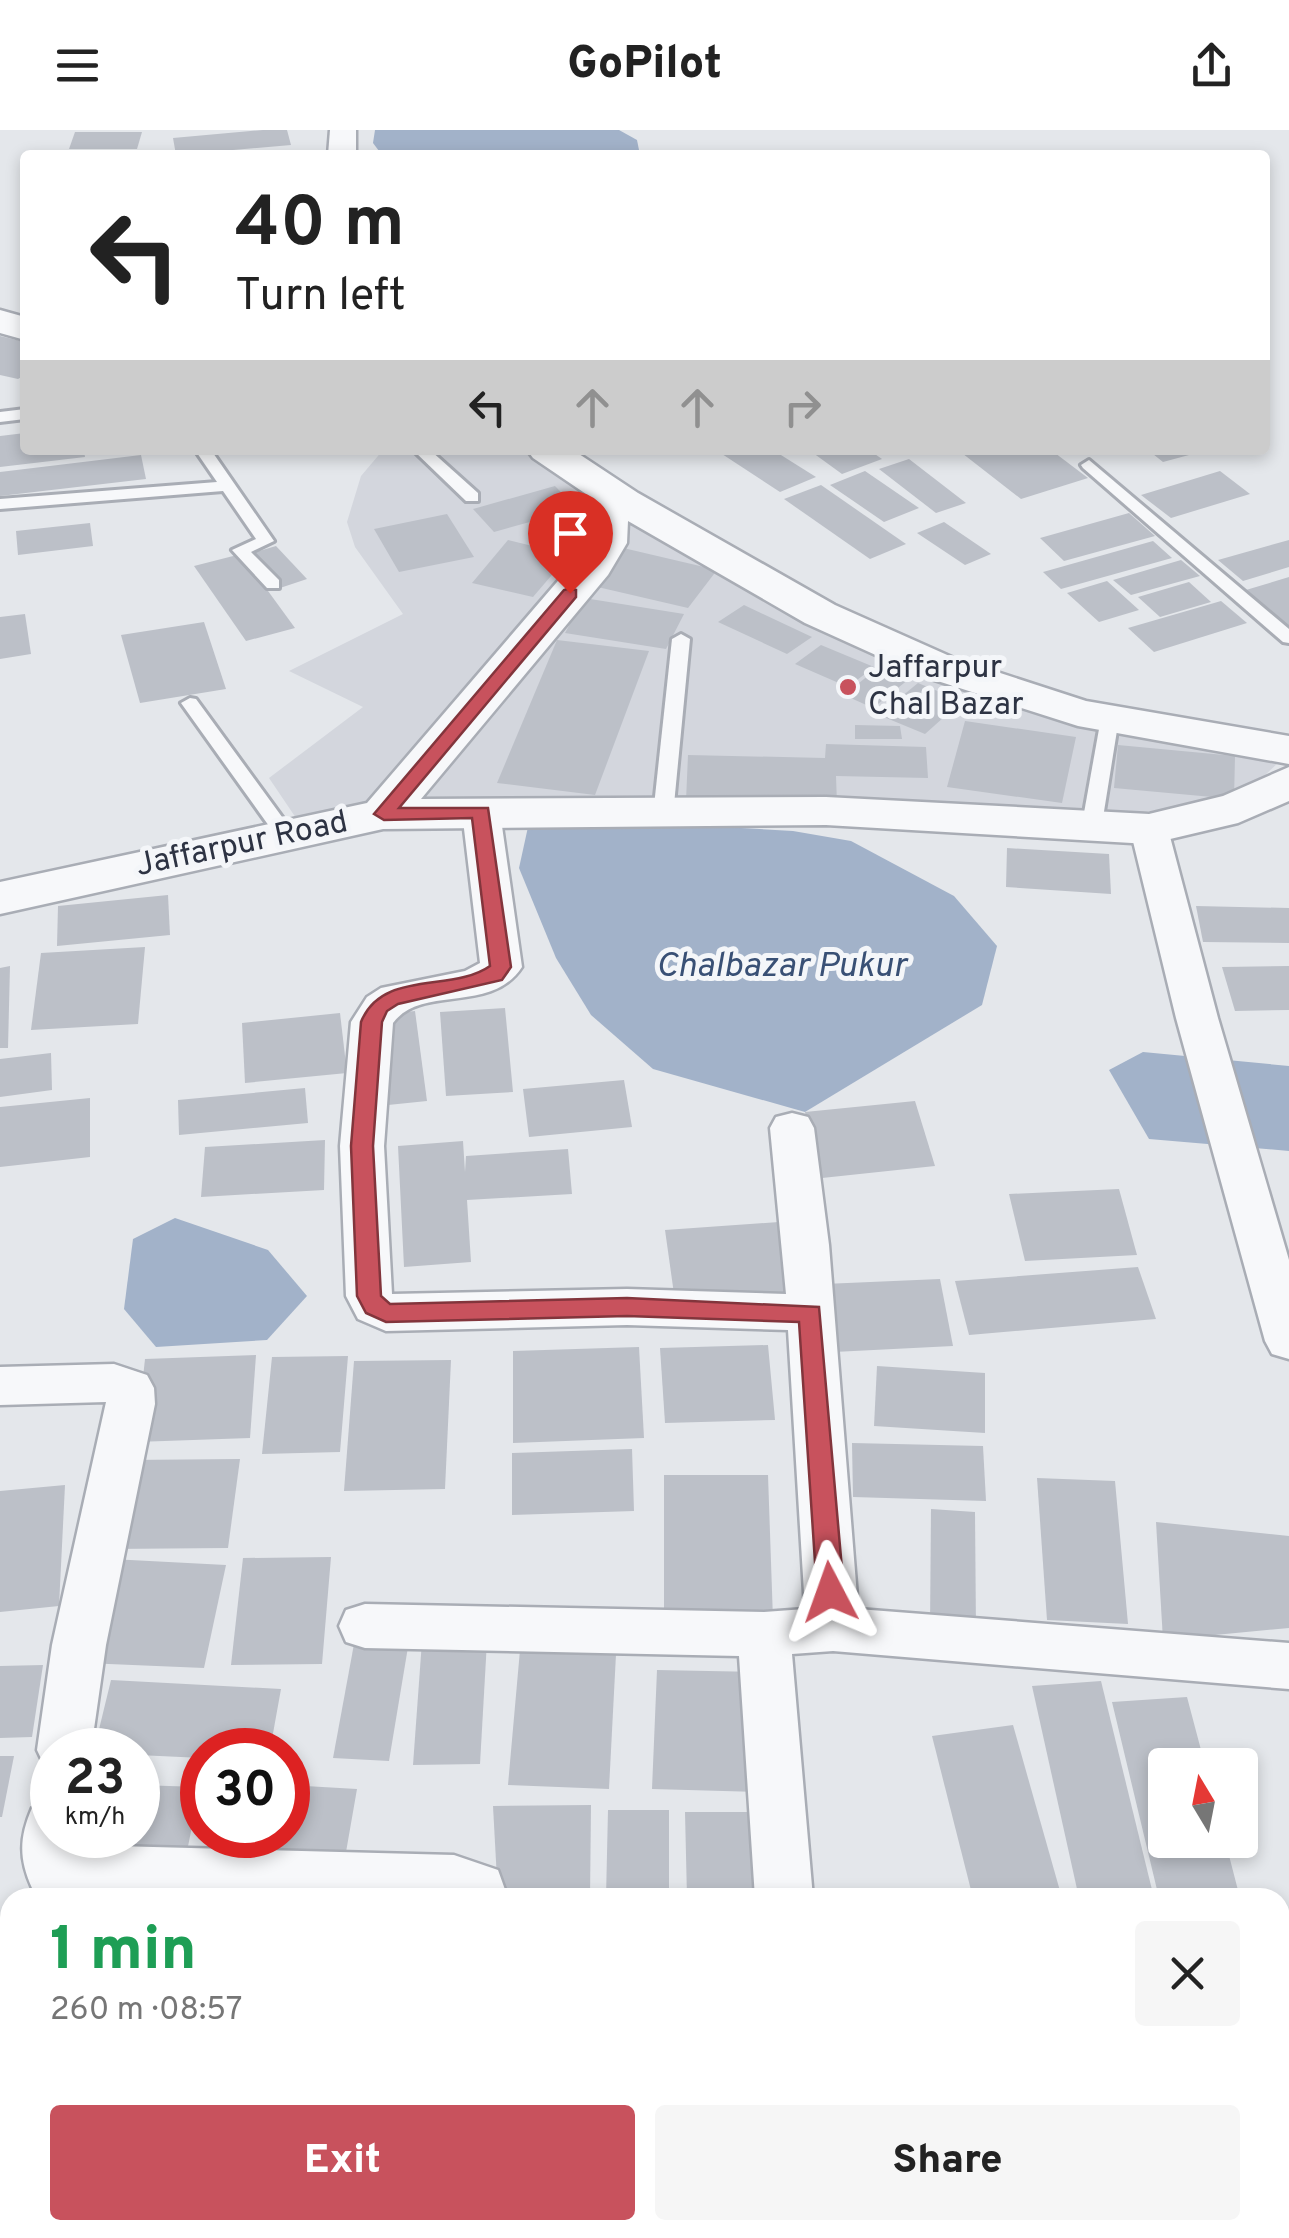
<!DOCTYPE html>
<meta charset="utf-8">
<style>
:root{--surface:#fff;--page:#f6f6f6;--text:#222;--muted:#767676;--accent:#c8525d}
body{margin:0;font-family:Overpass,sans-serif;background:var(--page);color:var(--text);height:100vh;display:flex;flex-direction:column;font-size:38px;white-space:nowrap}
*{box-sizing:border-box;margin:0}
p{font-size:32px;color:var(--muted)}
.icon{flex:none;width:55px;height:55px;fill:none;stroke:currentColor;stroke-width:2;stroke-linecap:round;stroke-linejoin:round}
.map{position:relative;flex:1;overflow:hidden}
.panel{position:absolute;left:0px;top:1758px;width:1290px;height:352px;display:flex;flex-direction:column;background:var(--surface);border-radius:30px 30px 0 0;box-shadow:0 5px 15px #0003}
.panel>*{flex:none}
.hud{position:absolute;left:20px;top:20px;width:1250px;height:305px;border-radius:10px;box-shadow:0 5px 15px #0003;background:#fff;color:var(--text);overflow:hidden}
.needle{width:65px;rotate:350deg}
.tools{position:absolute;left:1148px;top:1618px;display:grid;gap:20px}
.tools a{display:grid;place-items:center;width:110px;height:110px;border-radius:10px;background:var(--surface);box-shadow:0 5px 15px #0003;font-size:50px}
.speed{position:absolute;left:30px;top:1598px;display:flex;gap:20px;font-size:50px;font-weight:700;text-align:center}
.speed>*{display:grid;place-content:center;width:130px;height:130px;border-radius:50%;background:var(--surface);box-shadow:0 5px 15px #0003;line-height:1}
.speed small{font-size:25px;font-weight:400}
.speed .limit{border:15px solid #d22;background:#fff;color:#111}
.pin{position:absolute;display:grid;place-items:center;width:85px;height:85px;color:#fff;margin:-102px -42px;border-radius:50% 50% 50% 0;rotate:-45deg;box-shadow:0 0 10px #0007}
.pin .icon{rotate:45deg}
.me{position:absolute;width:110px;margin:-55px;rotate:356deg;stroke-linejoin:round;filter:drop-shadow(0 0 8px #0008)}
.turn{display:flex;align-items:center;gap:35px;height:210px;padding:0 50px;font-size:45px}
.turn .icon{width:130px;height:130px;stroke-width:2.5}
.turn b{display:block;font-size:70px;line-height:85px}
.lanes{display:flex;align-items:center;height:95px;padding:0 50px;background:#0003;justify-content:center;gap:50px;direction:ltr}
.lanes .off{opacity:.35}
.round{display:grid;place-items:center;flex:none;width:105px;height:105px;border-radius:10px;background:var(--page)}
.overview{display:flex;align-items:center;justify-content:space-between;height:170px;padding:0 50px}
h1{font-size:60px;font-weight:800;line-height:75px;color:#1e9e55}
.cta{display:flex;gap:20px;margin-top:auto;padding:20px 50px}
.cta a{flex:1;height:115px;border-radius:10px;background:var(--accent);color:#fff;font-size:40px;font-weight:800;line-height:115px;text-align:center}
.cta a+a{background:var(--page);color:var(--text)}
header{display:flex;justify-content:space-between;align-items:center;height:130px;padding:0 50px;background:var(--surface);font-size:45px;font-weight:800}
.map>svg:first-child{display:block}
</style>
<header><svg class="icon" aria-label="menu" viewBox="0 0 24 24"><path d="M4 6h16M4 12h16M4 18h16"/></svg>GoPilot<svg class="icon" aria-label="share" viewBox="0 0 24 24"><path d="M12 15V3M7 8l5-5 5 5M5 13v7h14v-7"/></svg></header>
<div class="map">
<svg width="1289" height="2108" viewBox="0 0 1289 2108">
<rect width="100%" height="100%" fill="#e4e7eb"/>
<g fill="#d3d6dd">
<polygon points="383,320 532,320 587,356 593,412 374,674 296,688 269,648 363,577 289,541 403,484 355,417 347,392 361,346"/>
<polygon points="619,381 797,484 1281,630 1262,648 1250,675 1196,674 1138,683 939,684 416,668"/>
</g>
<g fill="#a2b2c9">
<polygon points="375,0 619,0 637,10 640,25 382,25 373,13"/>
<polygon points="706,696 793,701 851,711 954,766 997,816 982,875 805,982 653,939 591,885 556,828 519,738 528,697"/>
<polygon points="1143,922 1289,936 1289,1021 1149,1009 1109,940"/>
<polygon points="175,1088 268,1120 307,1166 267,1210 156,1217 124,1179 133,1109"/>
<polygon points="10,2003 10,2100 255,2100 254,2108 0,2108 0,2006"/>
</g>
<g fill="#bcc0c8">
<polygon points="263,0 287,0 291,15 176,25 173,8"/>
<polygon points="75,2 142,2 137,19 69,19"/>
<polygon points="0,206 25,212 25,245 18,249 0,245"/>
<polygon points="25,303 25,320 84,320 85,327 0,337 0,306"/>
<polygon points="732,320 773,320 816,347 780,362 722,324"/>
<polygon points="809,320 869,320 882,329 842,344"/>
<polygon points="958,320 1051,320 1088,348 1021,369"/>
<polygon points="1148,320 1183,320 1189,325 1163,332"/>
<polygon points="141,325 146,349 0,366 0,342"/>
<polygon points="909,329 966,373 936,383 879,339"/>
<polygon points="865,341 919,378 884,392 830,355"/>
<polygon points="1220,341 1250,364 1171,388 1141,365"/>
<polygon points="821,355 906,414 870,429 784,369"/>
<polygon points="555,356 577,379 494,402 473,379"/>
<polygon points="1129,383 1155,406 1064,431 1040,408"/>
<polygon points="447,384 474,427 399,442 374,399"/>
<polygon points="944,392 991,424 965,435 917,403"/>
<polygon points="90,393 93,416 18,425 16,401"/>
<polygon points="508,410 569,425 533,467 472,453"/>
<polygon points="1289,410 1289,437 1243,451 1218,430"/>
<polygon points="1153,411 1172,428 1061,459 1043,442"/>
<polygon points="276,416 307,449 280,458 249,424"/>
<polygon points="619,417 717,440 688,478 589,455"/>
<polygon points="241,424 295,498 246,511 194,436"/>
<polygon points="1181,430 1200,446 1131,465 1113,450"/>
<polygon points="1289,447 1289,496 1246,460"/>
<polygon points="1107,451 1139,480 1099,492 1067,463"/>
<polygon points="1189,452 1211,472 1160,487 1138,467"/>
<polygon points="584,468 684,484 666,519 565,503"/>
<polygon points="1221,471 1247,493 1154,522 1128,498"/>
<polygon points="744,475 812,507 787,524 718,492"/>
<polygon points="25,484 31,524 0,529 0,487"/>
<polygon points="204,492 226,559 140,573 121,505"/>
<polygon points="557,510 649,521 595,665 497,653"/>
<polygon points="821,515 874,537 848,557 795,534"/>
<polygon points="879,537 909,549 873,578 844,565"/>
<polygon points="918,553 962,571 925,604 879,585"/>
<polygon points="965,591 1076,607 1062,673 947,657"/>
<polygon points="855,595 900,596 902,609 855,609"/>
<polygon points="826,614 926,617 928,648 836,646 837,674 686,671 688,625 825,628"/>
<polygon points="1118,615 1235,626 1234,669 1114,658"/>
<polygon points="1007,718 1109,724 1111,764 1006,757"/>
<polygon points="168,765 170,805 57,816 58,776"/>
<polygon points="1196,776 1289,778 1289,813 1203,812"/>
<polygon points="145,817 138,894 31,900 41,823"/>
<polygon points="10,836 8,918 0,918 0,838"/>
<polygon points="1289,836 1289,880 1235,881 1222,837"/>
<polygon points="505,878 513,962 446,966 440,882"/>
<polygon points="415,881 427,971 388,975 377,885"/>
<polygon points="340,883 347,943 245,953 242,893"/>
<polygon points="51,923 52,960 0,967 0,929"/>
<polygon points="624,950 632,997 529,1007 523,959"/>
<polygon points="305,958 308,993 179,1005 178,970"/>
<polygon points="90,968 90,1027 0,1037 0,977"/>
<polygon points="915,971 935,1036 822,1048 805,982"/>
<polygon points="325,1010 324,1060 201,1067 205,1017"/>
<polygon points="463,1011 465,1042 466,1026 568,1019 572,1064 467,1070 471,1132 404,1137 398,1016"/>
<polygon points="1119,1059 1137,1125 1025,1131 1009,1064"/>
<polygon points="792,1091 804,1161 675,1171 665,1100"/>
<polygon points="1138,1137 1156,1189 969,1205 955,1151"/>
<polygon points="940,1149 953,1216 834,1222 824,1154"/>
<polygon points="768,1215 775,1290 665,1293 660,1218"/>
<polygon points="639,1217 644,1308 513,1313 513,1221"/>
<polygon points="256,1225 250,1308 136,1312 145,1229"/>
<polygon points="348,1226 340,1322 262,1324 272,1227"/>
<polygon points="451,1230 445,1359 344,1361 354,1231"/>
<polygon points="877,1236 985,1243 985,1303 874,1296"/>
<polygon points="852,1313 983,1316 986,1371 853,1367"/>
<polygon points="632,1319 634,1381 512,1385 512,1323"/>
<polygon points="240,1329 228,1418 111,1419 126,1330"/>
<polygon points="664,1345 768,1345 773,1490 664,1490"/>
<polygon points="1037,1348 1115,1351 1128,1494 1047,1490"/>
<polygon points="65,1355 59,1476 0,1482 0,1361"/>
<polygon points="931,1379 975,1382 976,1501 930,1498"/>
<polygon points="1156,1392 1289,1406 1289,1498 1163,1510"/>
<polygon points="331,1427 322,1534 231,1535 243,1428"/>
<polygon points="111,1429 226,1435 204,1538 85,1533"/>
<polygon points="422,1511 487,1511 480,1634 413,1635"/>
<polygon points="354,1514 408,1517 389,1631 333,1628"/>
<polygon points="520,1520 616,1524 609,1659 508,1655"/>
<polygon points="43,1535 32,1607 0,1608 0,1536"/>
<polygon points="657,1540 760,1542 759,1662 652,1659"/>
<polygon points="111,1550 281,1559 270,1620 202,1620 202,1628 138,1625 138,1620 94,1620"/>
<polygon points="1101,1551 1154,1768 1079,1768 1032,1556"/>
<polygon points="1187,1567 1205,1635 1165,1635 1165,1710 1225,1710 1240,1768 1159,1768 1112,1572"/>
<polygon points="1013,1595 1062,1768 973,1768 932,1606"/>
<polygon points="0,1626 14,1626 2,1687 0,1687"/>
<polygon points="138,1655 200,1657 184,1736 53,1730 58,1705 138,1705"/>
<polygon points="288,1655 357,1659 342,1745 203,1736 210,1705 288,1705"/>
<polygon points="591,1675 590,1768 498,1768 493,1676"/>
<polygon points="608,1680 669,1680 669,1768 606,1768"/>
<polygon points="685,1682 755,1682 759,1768 687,1768"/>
<rect x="1280" y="1794" width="9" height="136"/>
<rect x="524" y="2100" width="148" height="8"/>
</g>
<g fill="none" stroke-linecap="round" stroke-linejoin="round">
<defs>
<g id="service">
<polygon points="25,279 25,289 0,292 0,282"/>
<polygon points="195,320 211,320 274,411 251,422 279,450 279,458 267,458 232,420 256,409 223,361 0,379 0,369 217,352"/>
<polygon points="413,320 430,320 478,363 478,371 466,371"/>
<polygon points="1089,330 1289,499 1289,513 1283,512 1083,338 1081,335"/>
<polygon points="681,504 690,509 673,685 663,691 653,685 672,509"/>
<polygon points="190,568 196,569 293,702 296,706 293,710 279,710 181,573"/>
<polygon points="1110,582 1119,588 1102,694 1092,700 1082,694 1101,588"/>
</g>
<g id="minor">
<polygon points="330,0 356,0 356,25 328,25"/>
<path d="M481 670 495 674 500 682 522 837C491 885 422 854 393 893L384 1016 392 1164 627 1159 786 1164 770 998 776 987 792 983 808 987 814 998 829 1115 858 1479 1289 1513V1559L833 1521 792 1524 813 1768H755L739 1526 365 1518 346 1512 339 1496 346 1480 365 1474 764 1482 805 1479 788 1200 627 1195 386 1201 358 1189 346 1166 340 1016 351 892 367 867 381 858 465 841 480 833 462 682 467 674Z"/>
<polygon points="1149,687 1163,690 1168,699 1218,888 1289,1130 1289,1229 1272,1224 1265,1211 1176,888 1130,699 1135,690"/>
<polygon points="114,1234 147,1245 154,1258 155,1274 106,1515 91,1620 52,1620 52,1640 45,1637 37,1620 52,1515 106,1272 0,1275 0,1237"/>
<path d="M52 1671V1705H79L78 1715 454 1725 498 1740 508 1768 52 1766 32 1758C19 1729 19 1708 32 1678Z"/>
<rect x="465" y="2100" width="64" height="8"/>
</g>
<g id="tertiary">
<polygon points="0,180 25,187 25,210 0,203"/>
<polygon points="527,320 573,320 638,363 835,475 954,528 1086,571 1289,606 1289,634 1078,596 922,546 805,493 628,391 627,413 608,445 421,669 826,667 1149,684 1223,666 1289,637 1289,671 1238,693 1149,714 826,695 383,699 0,784 0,752 367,673 575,431 585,413 589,366 533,328"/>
</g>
</defs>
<use href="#service" stroke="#a9adb5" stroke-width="6"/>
<use href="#minor" stroke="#a9adb5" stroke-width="5"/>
<use href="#tertiary" stroke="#a9adb5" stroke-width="5"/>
<use href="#service" fill="#f7f8fa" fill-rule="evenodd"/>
<use href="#minor" fill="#f7f8fa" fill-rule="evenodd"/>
<use href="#tertiary" fill="#f7f8fa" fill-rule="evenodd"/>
</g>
<path fill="#c8525d" stroke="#82353c" stroke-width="2.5" d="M570 458 576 460V467L399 678H488L511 837 502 850 398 874 387 881 382 892 373 1016 381 1166 390 1174 627 1168 819 1177 844 1462 840 1469 830 1472 821 1469 817 1462 799 1192 627 1186 386 1192 366 1183 357 1166 351 1016 361 892C382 839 452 863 490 836L472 688 384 690 374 684 564 460Z"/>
<circle fill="#c8525d" stroke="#f4f6f9" stroke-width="4" cx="848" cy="557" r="10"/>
<g text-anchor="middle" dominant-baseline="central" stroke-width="10" stroke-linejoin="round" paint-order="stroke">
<g font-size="32" fill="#2d3343" stroke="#f4f6f9" text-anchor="start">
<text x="868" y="539">Jaffarpur<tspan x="868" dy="37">Chal Bazar</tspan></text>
</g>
<g font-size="32" fill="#2d3343" stroke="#f4f6f9">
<text transform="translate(242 715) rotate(-12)">Jaffarpur Road</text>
</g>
<g font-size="35" font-style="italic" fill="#395075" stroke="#f4f6f9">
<text x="781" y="837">Chalbazar Pukur</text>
</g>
</g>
</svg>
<div class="tools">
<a><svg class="needle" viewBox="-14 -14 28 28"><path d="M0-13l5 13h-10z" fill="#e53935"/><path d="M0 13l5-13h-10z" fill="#767676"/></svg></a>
</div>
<div class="speed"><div>23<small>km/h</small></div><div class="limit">30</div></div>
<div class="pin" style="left:570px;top:463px;background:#d93025"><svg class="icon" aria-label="arrive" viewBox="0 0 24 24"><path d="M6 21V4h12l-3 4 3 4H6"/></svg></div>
<svg class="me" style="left:830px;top:1462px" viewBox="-20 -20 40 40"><path d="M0-17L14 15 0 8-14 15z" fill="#c8525d" stroke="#fff" stroke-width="4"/></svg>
<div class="hud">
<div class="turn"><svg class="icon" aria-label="left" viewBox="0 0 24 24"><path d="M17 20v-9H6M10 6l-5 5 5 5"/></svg><div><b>40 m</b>Turn left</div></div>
<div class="lanes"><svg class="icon" aria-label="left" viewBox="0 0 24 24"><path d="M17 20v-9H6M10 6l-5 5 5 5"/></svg><svg class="icon off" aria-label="ahead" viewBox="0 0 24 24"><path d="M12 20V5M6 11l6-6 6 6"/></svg><svg class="icon off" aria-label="ahead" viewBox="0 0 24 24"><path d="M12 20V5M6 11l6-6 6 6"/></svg><svg class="icon off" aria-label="right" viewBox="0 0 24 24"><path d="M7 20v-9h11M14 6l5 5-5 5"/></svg></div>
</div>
<section class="panel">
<div class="overview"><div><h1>1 min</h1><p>260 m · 08:57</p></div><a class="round"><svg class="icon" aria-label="close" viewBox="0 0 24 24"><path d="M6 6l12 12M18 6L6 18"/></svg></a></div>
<div class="cta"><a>Exit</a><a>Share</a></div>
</section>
</div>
